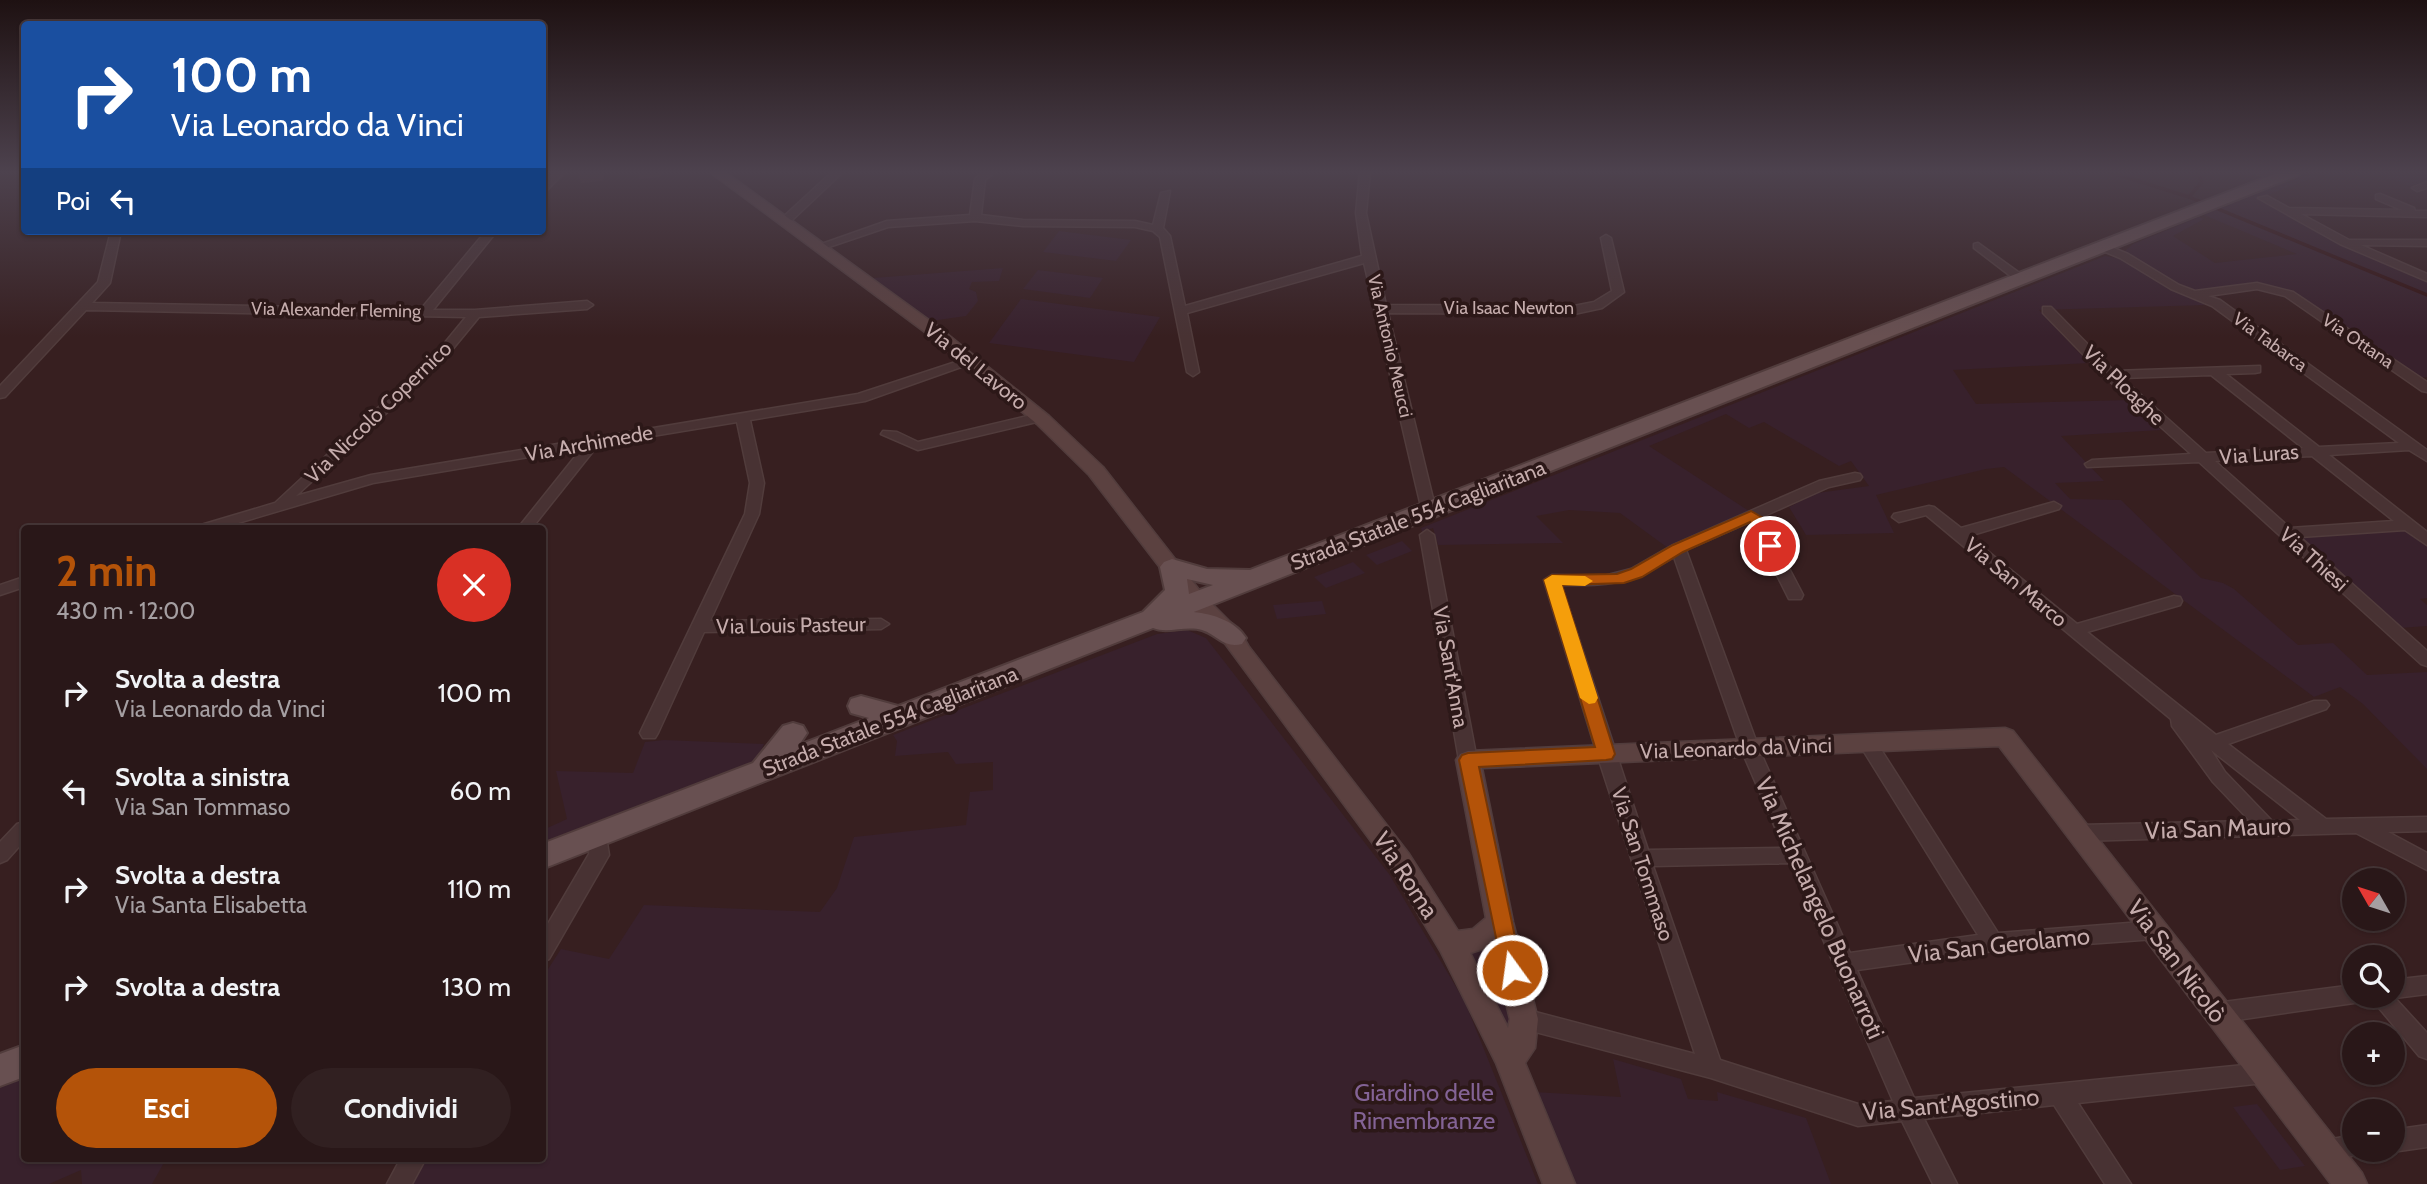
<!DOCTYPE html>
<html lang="it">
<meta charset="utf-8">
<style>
:root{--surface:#291718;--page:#312021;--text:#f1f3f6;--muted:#a59fa2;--line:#453637;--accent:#b45309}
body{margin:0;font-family:Cabin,sans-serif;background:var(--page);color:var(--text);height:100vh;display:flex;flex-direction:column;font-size:26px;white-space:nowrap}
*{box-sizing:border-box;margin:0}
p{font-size:23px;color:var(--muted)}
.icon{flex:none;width:38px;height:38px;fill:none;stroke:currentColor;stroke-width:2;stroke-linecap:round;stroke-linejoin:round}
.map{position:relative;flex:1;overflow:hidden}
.drawer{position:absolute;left:21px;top:525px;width:525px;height:637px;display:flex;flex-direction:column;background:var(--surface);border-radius:7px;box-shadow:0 2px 5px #0004,0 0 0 2px var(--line)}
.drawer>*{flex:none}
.top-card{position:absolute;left:21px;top:21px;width:525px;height:214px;border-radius:7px;box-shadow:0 2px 5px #0004,0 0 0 2px var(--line);background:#1a4fa0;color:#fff;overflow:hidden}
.needle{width:46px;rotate:309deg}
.fabs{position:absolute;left:2342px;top:868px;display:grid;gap:14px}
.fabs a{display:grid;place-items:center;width:63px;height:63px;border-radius:50%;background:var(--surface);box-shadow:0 2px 5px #0004,0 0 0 2px var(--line);font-size:35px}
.pin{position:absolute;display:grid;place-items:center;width:60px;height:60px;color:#fff;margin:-30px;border:4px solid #fff;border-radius:50%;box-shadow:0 2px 7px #0007}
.me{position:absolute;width:77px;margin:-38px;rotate:346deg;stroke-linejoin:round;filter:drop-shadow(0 0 5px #0008)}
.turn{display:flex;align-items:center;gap:24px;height:147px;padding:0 35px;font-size:32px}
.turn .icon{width:91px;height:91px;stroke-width:2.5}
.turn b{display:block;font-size:49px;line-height:60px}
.then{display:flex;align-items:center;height:66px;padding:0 35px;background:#0003;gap:14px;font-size:26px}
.round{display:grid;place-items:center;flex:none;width:74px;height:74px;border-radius:37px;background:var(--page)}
.head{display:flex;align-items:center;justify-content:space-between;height:119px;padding:0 35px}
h1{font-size:42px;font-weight:800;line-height:52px;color:var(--accent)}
.action{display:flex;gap:14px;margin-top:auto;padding:14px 35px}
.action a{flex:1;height:80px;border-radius:42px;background:var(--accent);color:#fff;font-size:28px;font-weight:800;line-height:80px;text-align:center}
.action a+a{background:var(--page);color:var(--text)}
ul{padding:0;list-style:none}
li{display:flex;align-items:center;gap:21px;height:98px;padding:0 35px}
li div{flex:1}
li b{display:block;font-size:26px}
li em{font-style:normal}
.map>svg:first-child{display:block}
</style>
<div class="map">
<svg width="2427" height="1184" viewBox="0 0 2427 1184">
<rect width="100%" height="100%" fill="#371f20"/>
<g fill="#38212c">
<polygon points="2312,172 2328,172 2257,199 2343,243 2427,280 2427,377 2419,378 2291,292 2248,283 2202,291 2185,289 2124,252 2133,244 2199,217 2204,219 2173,236 2215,263 2297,254 2204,215"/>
<polygon points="2378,172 2427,172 2427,181 2409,186"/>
<polygon points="1059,231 1131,240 1116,261 1043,252"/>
<polygon points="2105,256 2123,259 2205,305 2039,310 2089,363 1953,370 1976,404 2130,400 2161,430 2061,436 2104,481 2055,483 2070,499 2121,500 2201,578 2223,583 2234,589 2298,645 2333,643 2367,675 2427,672 2427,769 2363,704 2340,687 2314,697 2004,467 1986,469 1876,495 1894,533 1806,535 1789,507 1817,493 1869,486 1851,461 1839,466 1764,422 1749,428 1726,414 1649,446 1749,511 1668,548 1620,513 1569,510 1536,516 1563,543 1438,545 1433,528 1422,532 1421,528"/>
<polygon points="1003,268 999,281 972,282 969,289 976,292 978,301 966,316 931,321 873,278"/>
<polygon points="1038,270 1103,278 1090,298 1023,289"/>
<polygon points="1021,299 1160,317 1134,362 989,343"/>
<polygon points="2404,528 2427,546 2427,598 2420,599 2427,605 2427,626 2400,628 2295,536"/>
<polygon points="1402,541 1412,551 1377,565 1366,555"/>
<polygon points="1353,562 1365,573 1326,588 1314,577"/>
<polygon points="1322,601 1326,614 1277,619 1273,605"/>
<polygon points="1187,630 1206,638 1389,874 1465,1002 1538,1184 407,1184 424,1159 542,1158 543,977 561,949 609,959 644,905 820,912 837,888 854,837 966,825 970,792 993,790 993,762 956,764 948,752 895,756 897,741 893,735 1157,634"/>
<polygon points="664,740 764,744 757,760 543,842 543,830 567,819 556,771 633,773 645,742"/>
<polygon points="1502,939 1519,1036 1508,1042 1460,946"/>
<polygon points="1613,1059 1681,1079 1688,1099 1718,1101 1717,1092 1806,1118 1831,1184 1575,1184 1534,1092 1621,1097"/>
<polygon points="24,1078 24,1158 166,1159 152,1184 82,1184 81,1170 49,1184 0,1184 0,1088"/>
<polygon points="2257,1104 2305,1166 2280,1170 2233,1107"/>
</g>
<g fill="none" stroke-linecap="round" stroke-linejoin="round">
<g stroke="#341313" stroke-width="3.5">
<polyline points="2109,172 2189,197 2427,295"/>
<polyline points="2189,197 2202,182 2197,172"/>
</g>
<defs>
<g id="street">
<polygon points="555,172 565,172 542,195 542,185"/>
<polygon points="832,172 843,172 789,223 781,223 781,219"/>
<polygon points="984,172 995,172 985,180 981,215 1023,220 1135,221 1153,225 1161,193 1170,191 1163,228 1170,236 1185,306 1362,256 1356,213 1360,172 1370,172 1366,213 1386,305 1574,306 1594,302 1612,291 1601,238 1606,235 1611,238 1624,292 1602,308 1574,314 1388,313 1436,511 1429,515 1422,511 1364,263 1187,313 1199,372 1193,376 1187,372 1160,237 1153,231 1135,227 1023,226 975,221 888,227 823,249 813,247 887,221 970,215 975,179"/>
<polygon points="2252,172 2267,172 2282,178 2277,181"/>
<polygon points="2427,182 2427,188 2417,191 2412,188"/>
<polygon points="2380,194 2414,208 2415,211 2427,211 2427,217 2301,214 2349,240 2427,240 2427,246 2361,245 2427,274 2427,281 2340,244 2258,198 2267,196 2289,208 2402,210 2376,199 2376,195"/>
<polygon points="111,231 121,231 110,283 92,303 421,309 486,231 497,231 433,310 475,310 587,301 593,305 587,309 479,317 442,362 296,496 371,475 858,394 968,358 972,357 978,361 865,401 750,420 764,483 759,514 710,621 881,619 889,624 881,629 704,632 658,733 655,738 643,738 640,733 745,514 750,483 737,422 598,445 532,528 518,528 582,448 373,483 221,528 199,528 201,525 275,503 434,356 466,317 86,310 5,397 0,398 0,386 98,282"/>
<polygon points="1978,243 2025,277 2025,281 2017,281 1974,248 1974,244"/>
<path d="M2098 245H2106L2128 254 2179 285 2195 291 2257 283 2293 292 2427 382V392L2422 391 2285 296 2257 289 2208 296 2220 300 2427 450V461L2409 450 2329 455 2427 532V545L2405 530 2300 537 2427 651V666L2421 664 2199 462 2087 467 2085 464 2092 460 2191 454 2106 378 2043 313V307H2051L2114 371 2260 366V372L2255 373 2226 374 2319 447 2399 443 2212 306 2171 289 2120 258 2098 249ZM2211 375 2303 448 2206 453 2122 378ZM2312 456 2394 521 2290 528 2215 461Z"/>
<polygon points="1040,413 1045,414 1045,420 918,450 881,434 883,431 897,432 918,442"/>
<path d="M1855 473 1860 474 1862 477 1860 480 1829 487 1762 517 1803 595 1801 599H1789L1750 522 1686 550 1759 749 1850 953 1978 935 1858 742 1861 737H1873L1998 933 2155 921 2162 924 2165 930 2162 936 2155 939 1993 951 1857 970 1914 1098 2264 1063 2272 1066 2275 1073 2272 1080 2264 1083 2078 1103 2131 1184H2105L2054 1105 1924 1119 1957 1184H1933L1902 1121 1858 1126 1711 1078 1524 1029 1516 1026 1513 1019 1516 1012 1524 1009 1695 1054 1597 754 1544 580 1552 575 1604 576 1631 569 1673 545 1819 481ZM1674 557 1741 749 1784 848 1648 850 1561 585C1613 586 1629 584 1674 557ZM1790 863 1893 1101 1858 1104 1720 1060 1653 866Z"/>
<path d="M2054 502 2061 506 2059 509 1969 536 2077 624 2174 596 2180 597 2182 601 2180 605 2087 632 2216 735 2314 701H2326L2329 705 2326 709 2228 744 2326 819 2427 817V831L2388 832 2427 853V870L2356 833 2080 841 2073 838 2071 833 2073 828 2080 825 2250 821 2213 782 2172 726 2171 719 1926 515 1899 522 1892 517 1894 514 1929 506 1934 507 1961 528ZM2211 750 2300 820 2272 821 2225 772Z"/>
<polygon points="1427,530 1434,535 1477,760 1474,765 1468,767 1462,765 1459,760 1420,535"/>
<polygon points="24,577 24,587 0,595 0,585"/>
<polygon points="24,822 24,841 7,860 0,863 0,842 17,824"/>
<polygon points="598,827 605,830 609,855 549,959 542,962 542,934 589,854 588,835 591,830"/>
<polygon points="2427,976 2427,994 2395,998 2427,1033 2427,1059 2419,1056 2369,996 2392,996 2392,980"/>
<polygon points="2354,985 2354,996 2364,996 2361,1001 2354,1003 2216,1023 2208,1020 2205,1013 2208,1006 2216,1003"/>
<polygon points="2427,1125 2427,1147 2392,1152 2386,1150 2392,1150 2392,1130"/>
<polygon points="2354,1135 2354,1150 2364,1150 2362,1154 2324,1161 2316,1158 2312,1150 2316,1142"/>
<polygon points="401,1158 426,1158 412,1184 387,1184"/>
</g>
<path id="secondary" d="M710 172H725L937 326 1049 416 1103 467 1203 595 1241 633 1249 647 1409 854 1458 931 1473 929 1486 918 1456 760 1460 754 1468 751 2005 728 2013 731 2362 1173 2367 1184H2331L1999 746 1482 768 1513 922 1538 1019 1535 1048 1525 1063 1575 1184H1543L1496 1063 1441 952 1391 868 1224 642 1189 605 1089 475 1037 424 925 332ZM1492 946 1510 1019 1508 1028 1470 953Z"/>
<g id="primary">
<path d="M2280 172H2301L2299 175 1194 612C1213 614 1235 621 1246 638L1242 644C1224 649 1218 635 1202 630 1186 625 1168 634 1153 628L542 869V844L753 763 783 726 793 723 803 726 807 733 799 745 869 718 851 713 848 706 851 699 861 696 898 706 1143 612 1165 590 1160 567 1164 562 1172 559 1207 569 1250 570ZM1187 579 1213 585 1189 594Z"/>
<polygon points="24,1045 24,1077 0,1086 0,1054"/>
</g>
</defs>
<use href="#street" stroke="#513c3c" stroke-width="3"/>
<use href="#secondary" stroke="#513c3c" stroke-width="3"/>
<use href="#primary" stroke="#513c3c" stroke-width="4"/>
<use href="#street" fill="#483233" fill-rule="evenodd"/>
<use href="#secondary" fill="#5b4140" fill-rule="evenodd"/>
<use href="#primary" fill="#685051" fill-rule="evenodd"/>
</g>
<g fill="#452a2a">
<polygon points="577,172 605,172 603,181 581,183"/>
<polygon points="638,172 662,172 661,177 640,179"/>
</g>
<linearGradient id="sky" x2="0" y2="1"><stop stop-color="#1e1112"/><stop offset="0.51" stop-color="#4d424e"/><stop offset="1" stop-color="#4d424e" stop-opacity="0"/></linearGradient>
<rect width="2427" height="337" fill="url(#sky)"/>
<polygon fill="#b45309" stroke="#753606" stroke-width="2" points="1751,511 1763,518 1778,546 1776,549 1765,549 1750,522 1683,552 1642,577 1624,583 1562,585 1615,754 1612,759 1606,760 1479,767 1522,970 1519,976 1512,979 1504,976 1459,760 1462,755 1468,753 1595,747 1544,580 1552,575 1617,574 1631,569 1673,545"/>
<polygon fill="#f59e0b" points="1552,575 1585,576 1593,581 1585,586 1562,585 1598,698 1595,703 1589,704 1580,698 1544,580"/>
<g text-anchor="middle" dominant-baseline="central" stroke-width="7" stroke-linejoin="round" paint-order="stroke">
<g font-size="18" fill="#c5acac" stroke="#2c1818">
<text x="1509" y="308">Via Isaac Newton</text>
<text transform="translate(336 310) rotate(1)">Via Alexander Fleming</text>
<text transform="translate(2358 341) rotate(34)">Via Ottana</text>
<text transform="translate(2270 342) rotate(36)">Via Tabarca</text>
<text transform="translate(1390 346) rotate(77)">Via Antonio Meucci</text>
</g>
<g font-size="21" fill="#c5acac" stroke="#2c1818">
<text transform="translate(976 366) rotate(39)">Via del Lavoro</text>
<text transform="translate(2124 385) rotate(44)">Via Ploaghe</text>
<text transform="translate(378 412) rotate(-44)">Via Niccolò Copernico</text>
<text transform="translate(589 443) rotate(-10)">Via Archimede</text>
<text transform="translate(2259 454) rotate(-4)">Via Luras</text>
<text transform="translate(1418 515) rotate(-21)">Strada Statale 554 Cagliaritana</text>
<text transform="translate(2314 559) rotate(42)">Via Thiesi</text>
<text transform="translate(2016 582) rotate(40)">Via San Marco</text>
<text transform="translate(791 625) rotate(-1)">Via Louis Pasteur</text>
<text transform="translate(1451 667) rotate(80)">Via Sant'Anna</text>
<text transform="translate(890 721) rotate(-21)">Strada Statale 554 Cagliaritana</text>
<text transform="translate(1736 748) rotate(-2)">Via Leonardo da Vinci</text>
<text transform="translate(1643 864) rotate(72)">Via San Tommaso</text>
</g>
<g font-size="24" fill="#c5acac" stroke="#2c1818">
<text transform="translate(2218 828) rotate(-2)">Via San Mauro</text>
<text transform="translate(1406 875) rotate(57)">Via Roma</text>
<text transform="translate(1820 908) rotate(66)">Via Michelangelo Buonarroti</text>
<text transform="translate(1999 945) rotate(-6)">Via San Gerolamo</text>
<text transform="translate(2177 961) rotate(53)">Via San Nicolò</text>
<text transform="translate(1951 1104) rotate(-5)">Via Sant'Agostino</text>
</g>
<g font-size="24" fill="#836395" stroke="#2c1818">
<text x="1424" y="1092">Giardino delle<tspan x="1424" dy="28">Rimembranze</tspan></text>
</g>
</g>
</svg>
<div class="fabs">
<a><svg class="needle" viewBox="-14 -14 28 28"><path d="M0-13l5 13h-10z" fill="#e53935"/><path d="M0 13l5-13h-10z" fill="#a59fa2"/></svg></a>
<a><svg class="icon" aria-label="search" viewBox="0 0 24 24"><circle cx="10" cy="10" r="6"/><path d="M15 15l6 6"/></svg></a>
<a>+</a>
<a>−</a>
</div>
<div class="pin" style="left:1770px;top:546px;background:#d93025"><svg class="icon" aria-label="arrive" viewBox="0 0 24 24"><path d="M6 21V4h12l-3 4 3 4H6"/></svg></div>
<svg class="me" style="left:1512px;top:970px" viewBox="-20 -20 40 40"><circle r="17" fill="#b45309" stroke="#fff" stroke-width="3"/><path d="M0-11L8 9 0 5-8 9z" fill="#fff"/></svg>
<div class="top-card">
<div class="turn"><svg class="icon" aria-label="right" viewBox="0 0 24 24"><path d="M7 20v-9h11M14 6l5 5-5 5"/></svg><div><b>100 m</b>Via Leonardo da Vinci</div></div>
<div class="then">Poi<svg class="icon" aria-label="left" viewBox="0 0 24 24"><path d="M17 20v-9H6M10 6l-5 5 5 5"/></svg></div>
</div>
<section class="drawer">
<div class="head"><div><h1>2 min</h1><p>430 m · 12:00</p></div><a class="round" style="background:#d93025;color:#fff"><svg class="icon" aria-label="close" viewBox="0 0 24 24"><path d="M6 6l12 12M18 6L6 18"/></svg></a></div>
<ul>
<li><svg class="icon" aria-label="right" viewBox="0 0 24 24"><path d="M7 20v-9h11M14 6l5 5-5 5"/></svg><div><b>Svolta a destra</b><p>Via Leonardo da Vinci</p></div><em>100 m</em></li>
<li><svg class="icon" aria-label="left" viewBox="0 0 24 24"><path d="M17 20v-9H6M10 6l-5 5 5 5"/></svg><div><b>Svolta a sinistra</b><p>Via San Tommaso</p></div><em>60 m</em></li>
<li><svg class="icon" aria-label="right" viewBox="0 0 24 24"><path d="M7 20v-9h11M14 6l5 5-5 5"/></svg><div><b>Svolta a destra</b><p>Via Santa Elisabetta</p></div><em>110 m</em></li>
<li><svg class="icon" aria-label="right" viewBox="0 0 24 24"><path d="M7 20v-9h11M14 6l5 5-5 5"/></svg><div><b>Svolta a destra</b></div><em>130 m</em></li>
</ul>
<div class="action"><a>Esci</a><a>Condividi</a></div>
</section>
</div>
